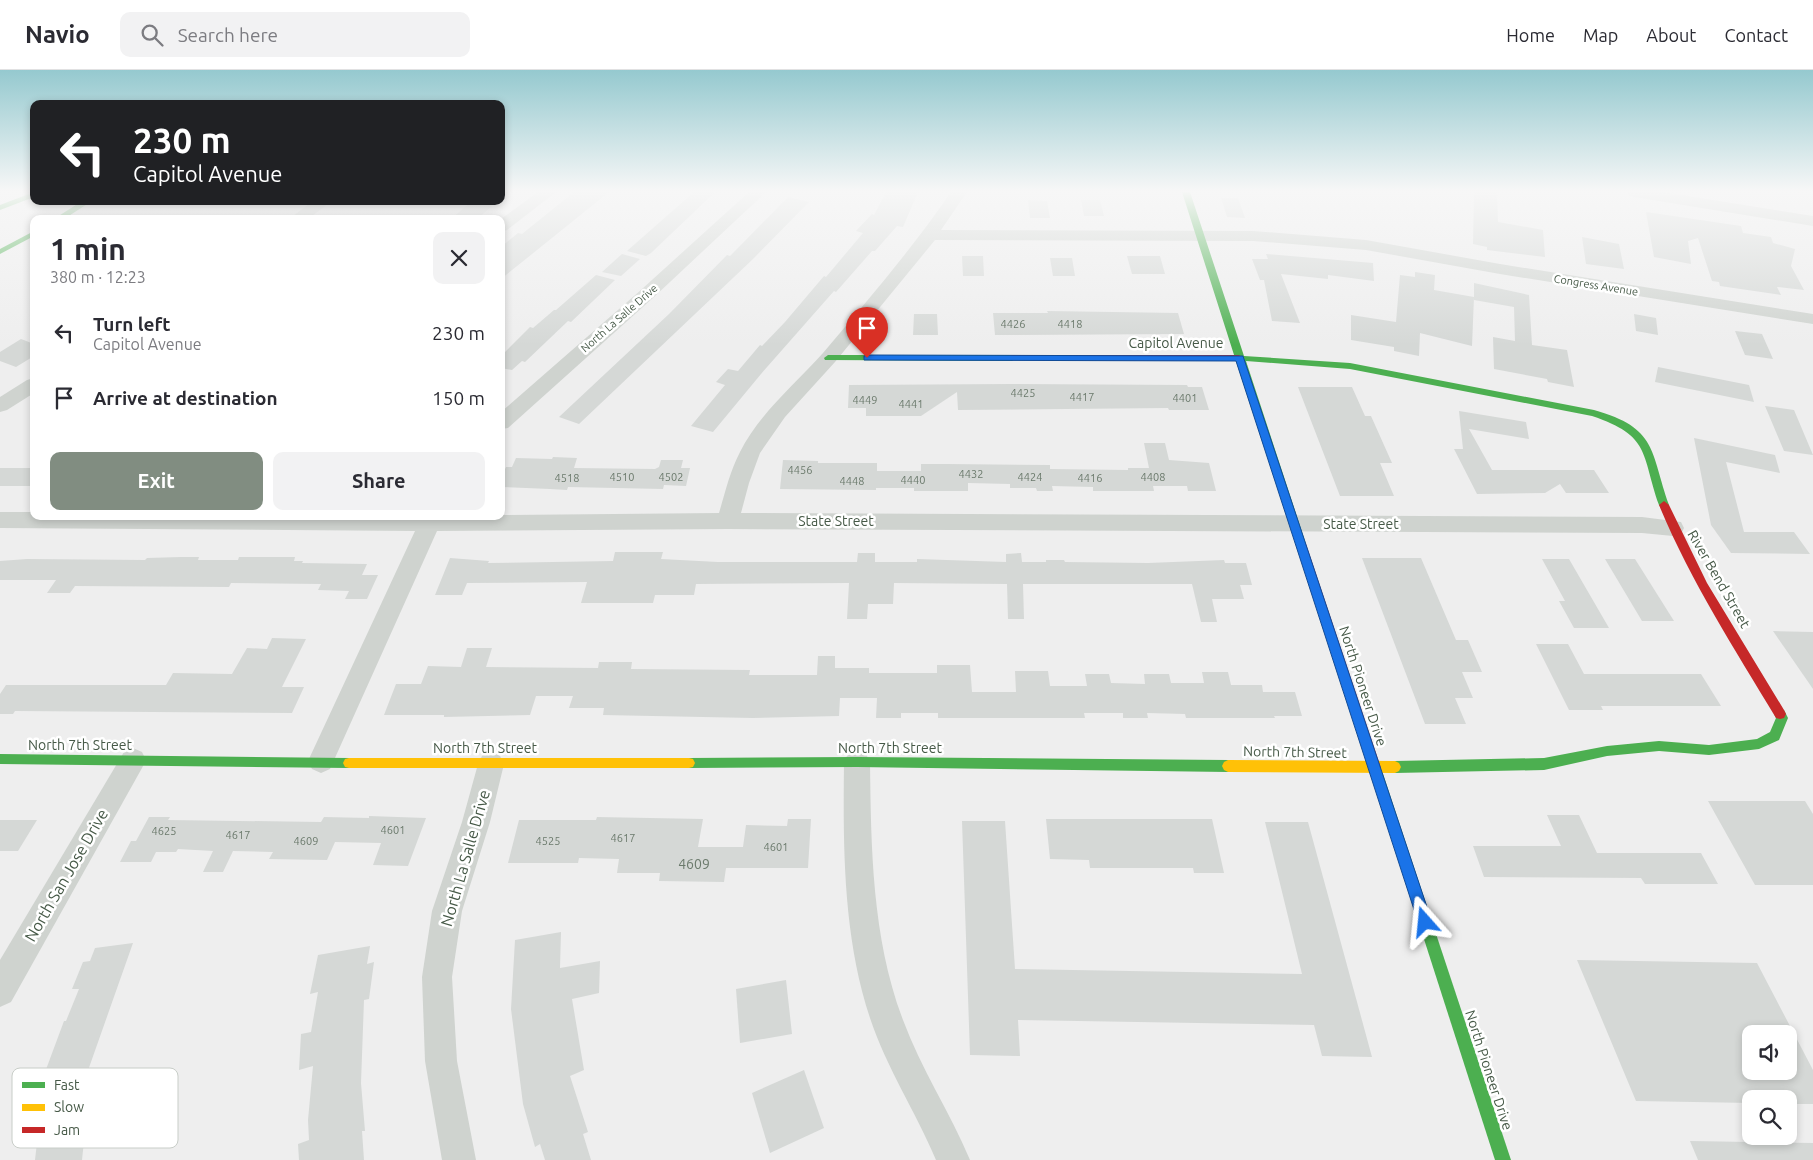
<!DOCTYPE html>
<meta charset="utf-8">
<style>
:root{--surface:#fff;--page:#f2f2f3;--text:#2b2b33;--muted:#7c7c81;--line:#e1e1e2;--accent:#818d81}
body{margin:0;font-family:Ubuntu,sans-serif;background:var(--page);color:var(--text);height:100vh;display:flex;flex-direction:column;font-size:19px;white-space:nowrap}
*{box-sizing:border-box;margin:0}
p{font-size:16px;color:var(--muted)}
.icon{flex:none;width:28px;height:28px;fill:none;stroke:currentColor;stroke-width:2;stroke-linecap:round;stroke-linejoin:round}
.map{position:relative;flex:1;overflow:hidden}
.side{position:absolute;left:30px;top:145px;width:475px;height:305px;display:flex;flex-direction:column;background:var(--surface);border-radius:10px;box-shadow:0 2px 8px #0003}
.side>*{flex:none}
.top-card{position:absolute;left:30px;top:30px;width:475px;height:105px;border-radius:10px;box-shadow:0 2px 8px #0003;background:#202124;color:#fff;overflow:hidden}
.buttons{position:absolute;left:1742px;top:955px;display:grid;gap:10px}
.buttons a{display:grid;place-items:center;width:55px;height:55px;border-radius:10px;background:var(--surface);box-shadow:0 2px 8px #0003;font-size:25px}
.pin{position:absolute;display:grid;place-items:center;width:42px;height:42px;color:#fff;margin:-51px -21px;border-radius:50% 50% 50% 0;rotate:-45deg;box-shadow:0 0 5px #0007}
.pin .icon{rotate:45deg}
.me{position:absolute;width:55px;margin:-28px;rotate:342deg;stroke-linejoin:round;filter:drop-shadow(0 0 4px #0008)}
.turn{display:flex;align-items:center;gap:18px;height:105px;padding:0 20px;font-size:22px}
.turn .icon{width:65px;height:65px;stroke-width:2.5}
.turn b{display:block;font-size:35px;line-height:42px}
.round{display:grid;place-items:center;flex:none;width:52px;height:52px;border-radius:10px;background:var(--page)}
.summary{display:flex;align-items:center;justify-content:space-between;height:85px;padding:0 20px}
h1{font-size:30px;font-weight:700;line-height:38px}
.button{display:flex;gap:10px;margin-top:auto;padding:10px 20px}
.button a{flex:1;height:58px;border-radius:10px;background:var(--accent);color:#fff;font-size:20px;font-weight:700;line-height:58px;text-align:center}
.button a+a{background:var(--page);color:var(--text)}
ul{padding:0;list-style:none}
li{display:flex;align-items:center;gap:15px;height:65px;padding:0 20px}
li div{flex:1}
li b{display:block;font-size:19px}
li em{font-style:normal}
header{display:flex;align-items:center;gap:30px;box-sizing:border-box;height:70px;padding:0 25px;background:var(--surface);border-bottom:1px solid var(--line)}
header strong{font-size:24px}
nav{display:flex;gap:28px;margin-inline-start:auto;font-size:18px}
.search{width:350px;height:45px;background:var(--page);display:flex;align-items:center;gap:12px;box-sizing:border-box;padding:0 18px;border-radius:10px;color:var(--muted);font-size:19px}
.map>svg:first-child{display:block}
</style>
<header>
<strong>Navio</strong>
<div class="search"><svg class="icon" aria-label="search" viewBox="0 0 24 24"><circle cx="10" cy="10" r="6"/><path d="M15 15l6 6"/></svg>Search here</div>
<nav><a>Home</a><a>Map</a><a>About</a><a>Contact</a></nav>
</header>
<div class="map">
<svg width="1813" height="1090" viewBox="0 0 1813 1090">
<rect width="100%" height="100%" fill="#eee"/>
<g fill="#d5d8d6" fill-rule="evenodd">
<polygon points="574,122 609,122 501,209 501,177 518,163 522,164"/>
<polygon points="694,122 715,122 651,183 646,186 627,181"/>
<polygon points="886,122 918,122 903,157 897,156 875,181 872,181 836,222 834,221 761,304 713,362 691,356 725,315 716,312 728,299 738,301 760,275 762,276 785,252 824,206 826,207 863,163 856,161 872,144 874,145"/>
<polygon points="1474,122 1497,122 1498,152 1543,160 1545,187 1487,180 1487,177 1473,174"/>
<polygon points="788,127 809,132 753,189 579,354 559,347 669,244 727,185 730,186 733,183"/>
<polygon points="1221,128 1238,128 1245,148 1227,147"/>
<polygon points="1028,130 1047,131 1050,148 1030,148"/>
<polygon points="1081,130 1100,130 1104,146 1084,146"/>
<polygon points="472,131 498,131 477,149 451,149"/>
<polygon points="1646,142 1741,156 1743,163 1771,167 1773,173 1795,179 1791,196 1804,220 1777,217 1781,225 1720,216 1719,212 1712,211 1698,168 1688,171 1691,194 1654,187"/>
<polygon points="1582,167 1619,174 1624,199 1586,194"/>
<polygon points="622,184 640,189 621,206 602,202"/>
<polygon points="1266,184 1373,193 1374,211 1328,205 1328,209 1281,204 1300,253 1272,251 1264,210 1260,210 1252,189 1268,189"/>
<polygon points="962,186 983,186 984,206 963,206"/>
<polygon points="1127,186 1160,186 1165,204 1132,204"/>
<polygon points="1050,188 1072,188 1075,206 1053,206"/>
<polygon points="1415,202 1435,205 1434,220 1474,227 1472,276 1420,263 1419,286 1394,281 1394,277 1351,270 1351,245 1396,252 1400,205 1415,207"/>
<polygon points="596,205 615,210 571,252 568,251 525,292 522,291 512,300 501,298 501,286 530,257 533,258 554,240 556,240"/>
<polygon points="1474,213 1529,225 1532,275 1567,280 1574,317 1548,312 1547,309 1494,299 1493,267 1515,271 1514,237 1474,230"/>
<polygon points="1047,241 1178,243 1184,264 995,265 993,243 1048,243"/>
<polygon points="914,244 937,244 938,265 913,265"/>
<polygon points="1634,244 1656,248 1658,265 1636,261"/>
<polygon points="1735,261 1762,264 1773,289 1745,285"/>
<polygon points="21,269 34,274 34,286 16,297 0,291 0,282"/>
<polygon points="1658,297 1749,315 1754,332 1655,312"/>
<polygon points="1010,314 1187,315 1188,317 1202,317 1209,340 1169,340 1168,338 958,340 957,322 921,346 866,346 866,338 848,338 849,315"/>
<polygon points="1298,317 1352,317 1365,346 1371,346 1392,393 1380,393 1394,426 1340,426"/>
<polygon points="1765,336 1794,340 1813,385 1784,381"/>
<polygon points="1459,341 1526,352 1529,369 1469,359 1492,400 1594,400 1609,423 1566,423 1560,414 1545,423 1477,424 1454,379 1463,379"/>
<polygon points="1694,368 1775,385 1780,403 1726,392 1744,462 1794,462 1810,484 1731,483 1711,455"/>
<polygon points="1144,373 1165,373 1169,390 1209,393 1216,421 1188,421 1187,416 1153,416 1154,421 1093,421 1093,417 1052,416 1053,421 1037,421 1036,418 1010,418 1010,414 968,413 968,421 914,421 914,418 876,418 876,420 780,419 783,390 818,391 818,393 877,393 877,401 921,401 921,394 947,394 1050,395 1050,399 1128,400 1128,398 1149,398"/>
<polygon points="553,387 577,388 574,398 655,399 659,397 661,390 683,390 681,398 690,398 686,416 664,415 663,419 568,417 567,420 550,419 501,417 501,407 506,397 512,397 516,388 552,389"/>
<rect x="0" y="398" width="34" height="18"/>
<polygon points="615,482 663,482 661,489 718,492 857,492 858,483 875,483 875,492 917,492 917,489 1006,492 1006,484 1021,483 1022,492 1046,492 1046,490 1064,490 1065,492 1148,493 1224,490 1225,493 1246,493 1252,515 1240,515 1244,529 1212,529 1217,552 1201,552 1192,514 1023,514 1024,549 1008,549 1007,514 894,513 893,534 868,534 867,549 847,549 849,513 696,514 694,525 655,525 653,533 581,533 587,512 467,513 462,525 435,525 450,488 489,491 488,493 613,491"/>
<polygon points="181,487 199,487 198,490 238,490 239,487 295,487 294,491 303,491 302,493 367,494 362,505 378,505 367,529 345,529 349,521 318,520 321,514 231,513 229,517 75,516 70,523 47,523 56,510 0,510 0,491 27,489 145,490 147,488"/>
<polygon points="1362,488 1421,488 1456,570 1468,570 1482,602 1462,602 1473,628 1455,628 1466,654 1425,654"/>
<polygon points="1542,489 1569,489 1609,558 1574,558 1559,531 1565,531"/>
<polygon points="1605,489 1635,489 1674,551 1642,551"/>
<polygon points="1773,561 1813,562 1813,619"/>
<polygon points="272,568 306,569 282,617 304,617 292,643 15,641 13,644 0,644 0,624 6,615 166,615 173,603 232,604 247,578 267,579"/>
<polygon points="1536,574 1568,574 1584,604 1701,604 1721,636 1601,636 1603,640 1569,640"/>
<polygon points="467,578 492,578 486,597 598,598 599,592 632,592 631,599 750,600 749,605 817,605 818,586 835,586 835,598 869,598 869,603 937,603 937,595 970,595 972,622 1016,622 1015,601 1048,601 1050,616 1087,616 1085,604 1109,604 1111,613 1145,614 1144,604 1169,604 1171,613 1204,613 1202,602 1228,602 1231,615 1262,615 1263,622 1295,622 1302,646 1274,646 1275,648 1186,648 1185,644 1147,643 1148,648 1123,648 1123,643 1084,643 1085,648 938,648 938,643 901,643 901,648 876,648 877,628 840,628 839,646 753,648 603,645 604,638 569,638 573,626 536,626 530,645 444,647 444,645 384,645 396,614 421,614 428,596 461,597"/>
<polygon points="1708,731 1805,731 1813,744 1813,815 1755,815"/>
<polygon points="1547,745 1579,745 1597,783 1701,783 1718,814 1645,814 1641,808 1484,807 1473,776 1561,776"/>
<polygon points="369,746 426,748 408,796 373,795 381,773 335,772 327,790 269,789 273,782 233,781 223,802 203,802 213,781 178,779 176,782 156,782 151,792 120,792 131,771 136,771 149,747 170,747 168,750 321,752 324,747 369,748"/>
<polygon points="597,747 703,749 698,777 743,777 746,755 787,756 788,749 811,749 808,798 726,798 724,812 659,811 660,803 617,803 619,789 579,788 578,793 508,793 519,750 596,750"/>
<polygon points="1046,749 1212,749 1224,803 1194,803 1193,798 1090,798 1089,790 1050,789"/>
<polygon points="0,750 37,750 18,781 0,781"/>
<polygon points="962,751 1005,751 1015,899 1302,904 1265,752 1308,752 1372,987 1322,986 1314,955 1018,950 1020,986 970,985"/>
<polygon points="561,862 560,898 600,891 599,923 572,929 584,1000 570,1006 588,1062 583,1064 591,1090 545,1090 540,1074 535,1077 523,1034 511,939 515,870"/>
<polygon points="133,873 79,1026 89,1023 82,1090 35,1090 43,1020 38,1021 64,951 66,951 79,919 72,919 83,892 90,891 95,878"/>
<polygon points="370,876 367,894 374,892 369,929 364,930 361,1013 365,1061 362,1061 364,1090 299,1090 298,1074 309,1070 308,1050 313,996 299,1000 301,964 311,962 318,922 310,924 318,885"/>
<path d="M1577 890 1757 893 1813 1000V1034H1789V1029H1751V1033L1636 1031ZM1751 964H1789V1001H1751Z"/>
<polygon points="786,910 792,964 740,973 736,919"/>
<polygon points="804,1000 824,1058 770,1083 752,1023"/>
<polygon points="1690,1071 1813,1073 1813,1090 1698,1090"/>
</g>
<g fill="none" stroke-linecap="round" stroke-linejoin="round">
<g fill="#cfd3cf" fill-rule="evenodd">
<polygon points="538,122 556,122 507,160 501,162 501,149"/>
<polygon points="749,122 766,122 654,227 508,358 501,359 501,342 642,219"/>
<path d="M951 122H967L941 160 1253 161 1366 170 1500 194 1813 244V254L1500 204 1366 180 1253 171 935 170 835 292 785 347 760 383 749 413 741 443 1642 447 1681 452 1684 458 1681 464 1673 466 1642 463 728 459 437 461 330 699 321 703 312 699 308 691 415 461 0 458V442H34V446H501V445L719 443C725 423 730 401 740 382 759 344 795 314 823 283 867 231 912 179 951 122Z"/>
<polygon points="1626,122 1663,122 1813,146 1813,156 1634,127 1629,125"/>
<polygon points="313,131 332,131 308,149 289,149"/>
<polygon points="34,308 34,323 7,340 0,342 0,327 27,310"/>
<polygon points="133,678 142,682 146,690 142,698 11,932 0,937 0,890 124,682"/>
<path d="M857 680 866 684 870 692C871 778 872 868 903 950 921 999 950 1042 970 1090H936C916 1042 887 999 870 948 843 866 843 778 844 692L848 684Z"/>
<polygon points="491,682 500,686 504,694 490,752 462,841 452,907 457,991 476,1090 442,1090 425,991 422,907 432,841 462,752 478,694 482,686"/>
</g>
<g fill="#4caf50" fill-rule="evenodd">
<polygon points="34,122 34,127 0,140 0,135"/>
<path d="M1182 122H1190L1244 286 1350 293 1594 340C1658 358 1650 381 1669 435L1668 438 1664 439 1659 435C1641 383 1651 366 1592 346L1350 299 1246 291 1306 474 1305 477H1297L1235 288Z"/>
<polygon points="82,131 92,131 64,149 54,149"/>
<polygon points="34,161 34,166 0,184 0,179"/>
<polygon points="828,285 1012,285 1016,288 1012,291 825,290 824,288"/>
<polygon points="1780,639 1784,640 1788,648 1779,670 1759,679 1709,685 1659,681 1607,686 1544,700 1395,703 1391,701 1389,697 1391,693 1395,691 1544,688 1607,676 1659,671 1709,675 1757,669 1770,662 1776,648 1774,644 1776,640"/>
<polygon points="0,684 349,688 353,689 355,693 353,697 349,698 0,694"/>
<polygon points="857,687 1228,690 1232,692 1234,696 1232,700 1228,702 857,697 689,698 685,697 683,693 685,689 689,688"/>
<polygon points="1375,692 1379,694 1381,698 1511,1090 1495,1090 1369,698 1371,694"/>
</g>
<g fill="#ffc107" fill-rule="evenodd">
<polygon points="349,688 689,688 693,689 695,693 693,697 689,698 349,698 345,697 343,693 345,689"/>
<polygon points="1228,690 1395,691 1399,693 1401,697 1399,701 1395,703 1228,702 1224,700 1222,696 1224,692"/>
</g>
<g fill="#c62828" fill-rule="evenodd">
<polygon points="1012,285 1239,285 1243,288 1239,291 1009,290 1008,288"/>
<path d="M1664 431 1669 435 1707 513 1784 640 1786 644 1784 648 1780 649 1776 648C1734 578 1690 510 1659 435Z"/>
<polygon points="1301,470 1306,474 1381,698 1379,702 1375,704 1371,702 1369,698 1296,474"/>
</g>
</g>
<linearGradient id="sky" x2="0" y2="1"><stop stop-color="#95c9cf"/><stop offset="0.44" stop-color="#f7f7f7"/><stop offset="1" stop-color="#f7f7f7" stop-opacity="0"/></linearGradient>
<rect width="1813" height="275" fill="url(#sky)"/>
<polygon fill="#1a73e8" stroke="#114b97" points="867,285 1243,286 1432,852 1430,857 1425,859 1420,857 1418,852 1236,291 864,290 864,286"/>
<g text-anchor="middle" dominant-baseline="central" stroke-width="5" stroke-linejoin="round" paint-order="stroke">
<g font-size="11" fill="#465947" stroke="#fff">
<text transform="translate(1596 215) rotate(9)">Congress Avenue</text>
<text transform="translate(619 248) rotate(-41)">North La Salle Drive</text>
</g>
<g font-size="11" fill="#6b7a6c">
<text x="1013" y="254">4426</text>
<text x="1070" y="254">4418</text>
<text x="1023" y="323">4425</text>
<text x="1082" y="327">4417</text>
<text x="1185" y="328">4401</text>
<text x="865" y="330">4449</text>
<text x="911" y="334">4441</text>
<text x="800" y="400">4456</text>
<text x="971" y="404">4432</text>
<text x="622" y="407">4510</text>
<text x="671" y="407">4502</text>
<text x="1030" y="407">4424</text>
<text x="1153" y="407">4408</text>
<text x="567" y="408">4518</text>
<text x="1090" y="408">4416</text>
<text x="913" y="410">4440</text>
<text x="852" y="411">4448</text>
<text x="393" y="760">4601</text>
<text x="164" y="761">4625</text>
<text x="238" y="765">4617</text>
<text x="623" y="768">4617</text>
<text x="306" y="771">4609</text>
<text x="548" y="771">4525</text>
<text x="776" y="777">4601</text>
</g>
<g font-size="14" fill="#465947" stroke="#fff">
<text x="1176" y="273">Capitol Avenue</text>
<text x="836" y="451">State Street</text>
<text x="1361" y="454">State Street</text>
<text transform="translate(1719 509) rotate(60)">River Bend Street</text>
<text transform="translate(1363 616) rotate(72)">North Pioneer Drive</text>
<text x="80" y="675">North 7th Street</text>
<text x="485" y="678">North 7th Street</text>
<text x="890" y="678">North 7th Street</text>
<text transform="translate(1295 682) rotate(1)">North 7th Street</text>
<text transform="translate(1489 1000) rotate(72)">North Pioneer Drive</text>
</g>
<g font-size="14" fill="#6b7a6c">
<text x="694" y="794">4609</text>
</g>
<g font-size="16" fill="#465947" stroke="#fff">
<text transform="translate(465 788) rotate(-74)">North La Salle Drive</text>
<text transform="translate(66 805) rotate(-60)">North San Jose Drive</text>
</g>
</g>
<rect x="12" y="998" width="166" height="80" rx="8" fill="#fff" stroke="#c8cdc8" stroke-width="1"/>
<rect x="22" y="1012" width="23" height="6" fill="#4caf50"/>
<rect x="22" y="1034" width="23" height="7" fill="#ffc107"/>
<rect x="22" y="1057" width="23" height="6" fill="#c62828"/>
<g font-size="14" fill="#465947">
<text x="54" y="1020">Fast</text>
<text x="54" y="1042">Slow</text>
<text x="54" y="1065">Jam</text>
</g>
</svg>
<div class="buttons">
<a><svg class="icon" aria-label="sound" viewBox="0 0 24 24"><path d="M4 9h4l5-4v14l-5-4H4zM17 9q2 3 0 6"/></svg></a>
<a><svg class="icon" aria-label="search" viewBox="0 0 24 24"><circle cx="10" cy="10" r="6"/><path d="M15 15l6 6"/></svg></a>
</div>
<div class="pin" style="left:867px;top:288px;background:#d93025"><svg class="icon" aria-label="arrive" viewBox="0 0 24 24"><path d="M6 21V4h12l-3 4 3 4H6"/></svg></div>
<svg class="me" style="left:1425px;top:852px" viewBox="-20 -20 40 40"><path d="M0-17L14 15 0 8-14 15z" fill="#1a73e8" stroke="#fff" stroke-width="4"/></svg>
<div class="top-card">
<div class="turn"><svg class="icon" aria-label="left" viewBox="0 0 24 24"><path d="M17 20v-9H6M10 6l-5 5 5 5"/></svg><div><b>230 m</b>Capitol Avenue</div></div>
</div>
<section class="side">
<div class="summary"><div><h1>1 min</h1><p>380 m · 12:23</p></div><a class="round"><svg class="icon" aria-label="close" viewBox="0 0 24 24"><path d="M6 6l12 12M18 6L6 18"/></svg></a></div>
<ul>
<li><svg class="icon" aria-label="left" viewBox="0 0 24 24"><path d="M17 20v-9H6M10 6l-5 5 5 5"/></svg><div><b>Turn left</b><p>Capitol Avenue</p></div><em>230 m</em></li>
<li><svg class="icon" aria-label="arrive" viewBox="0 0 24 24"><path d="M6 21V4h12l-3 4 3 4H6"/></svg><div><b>Arrive at destination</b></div><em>150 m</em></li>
</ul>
<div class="button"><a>Exit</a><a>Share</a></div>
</section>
</div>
